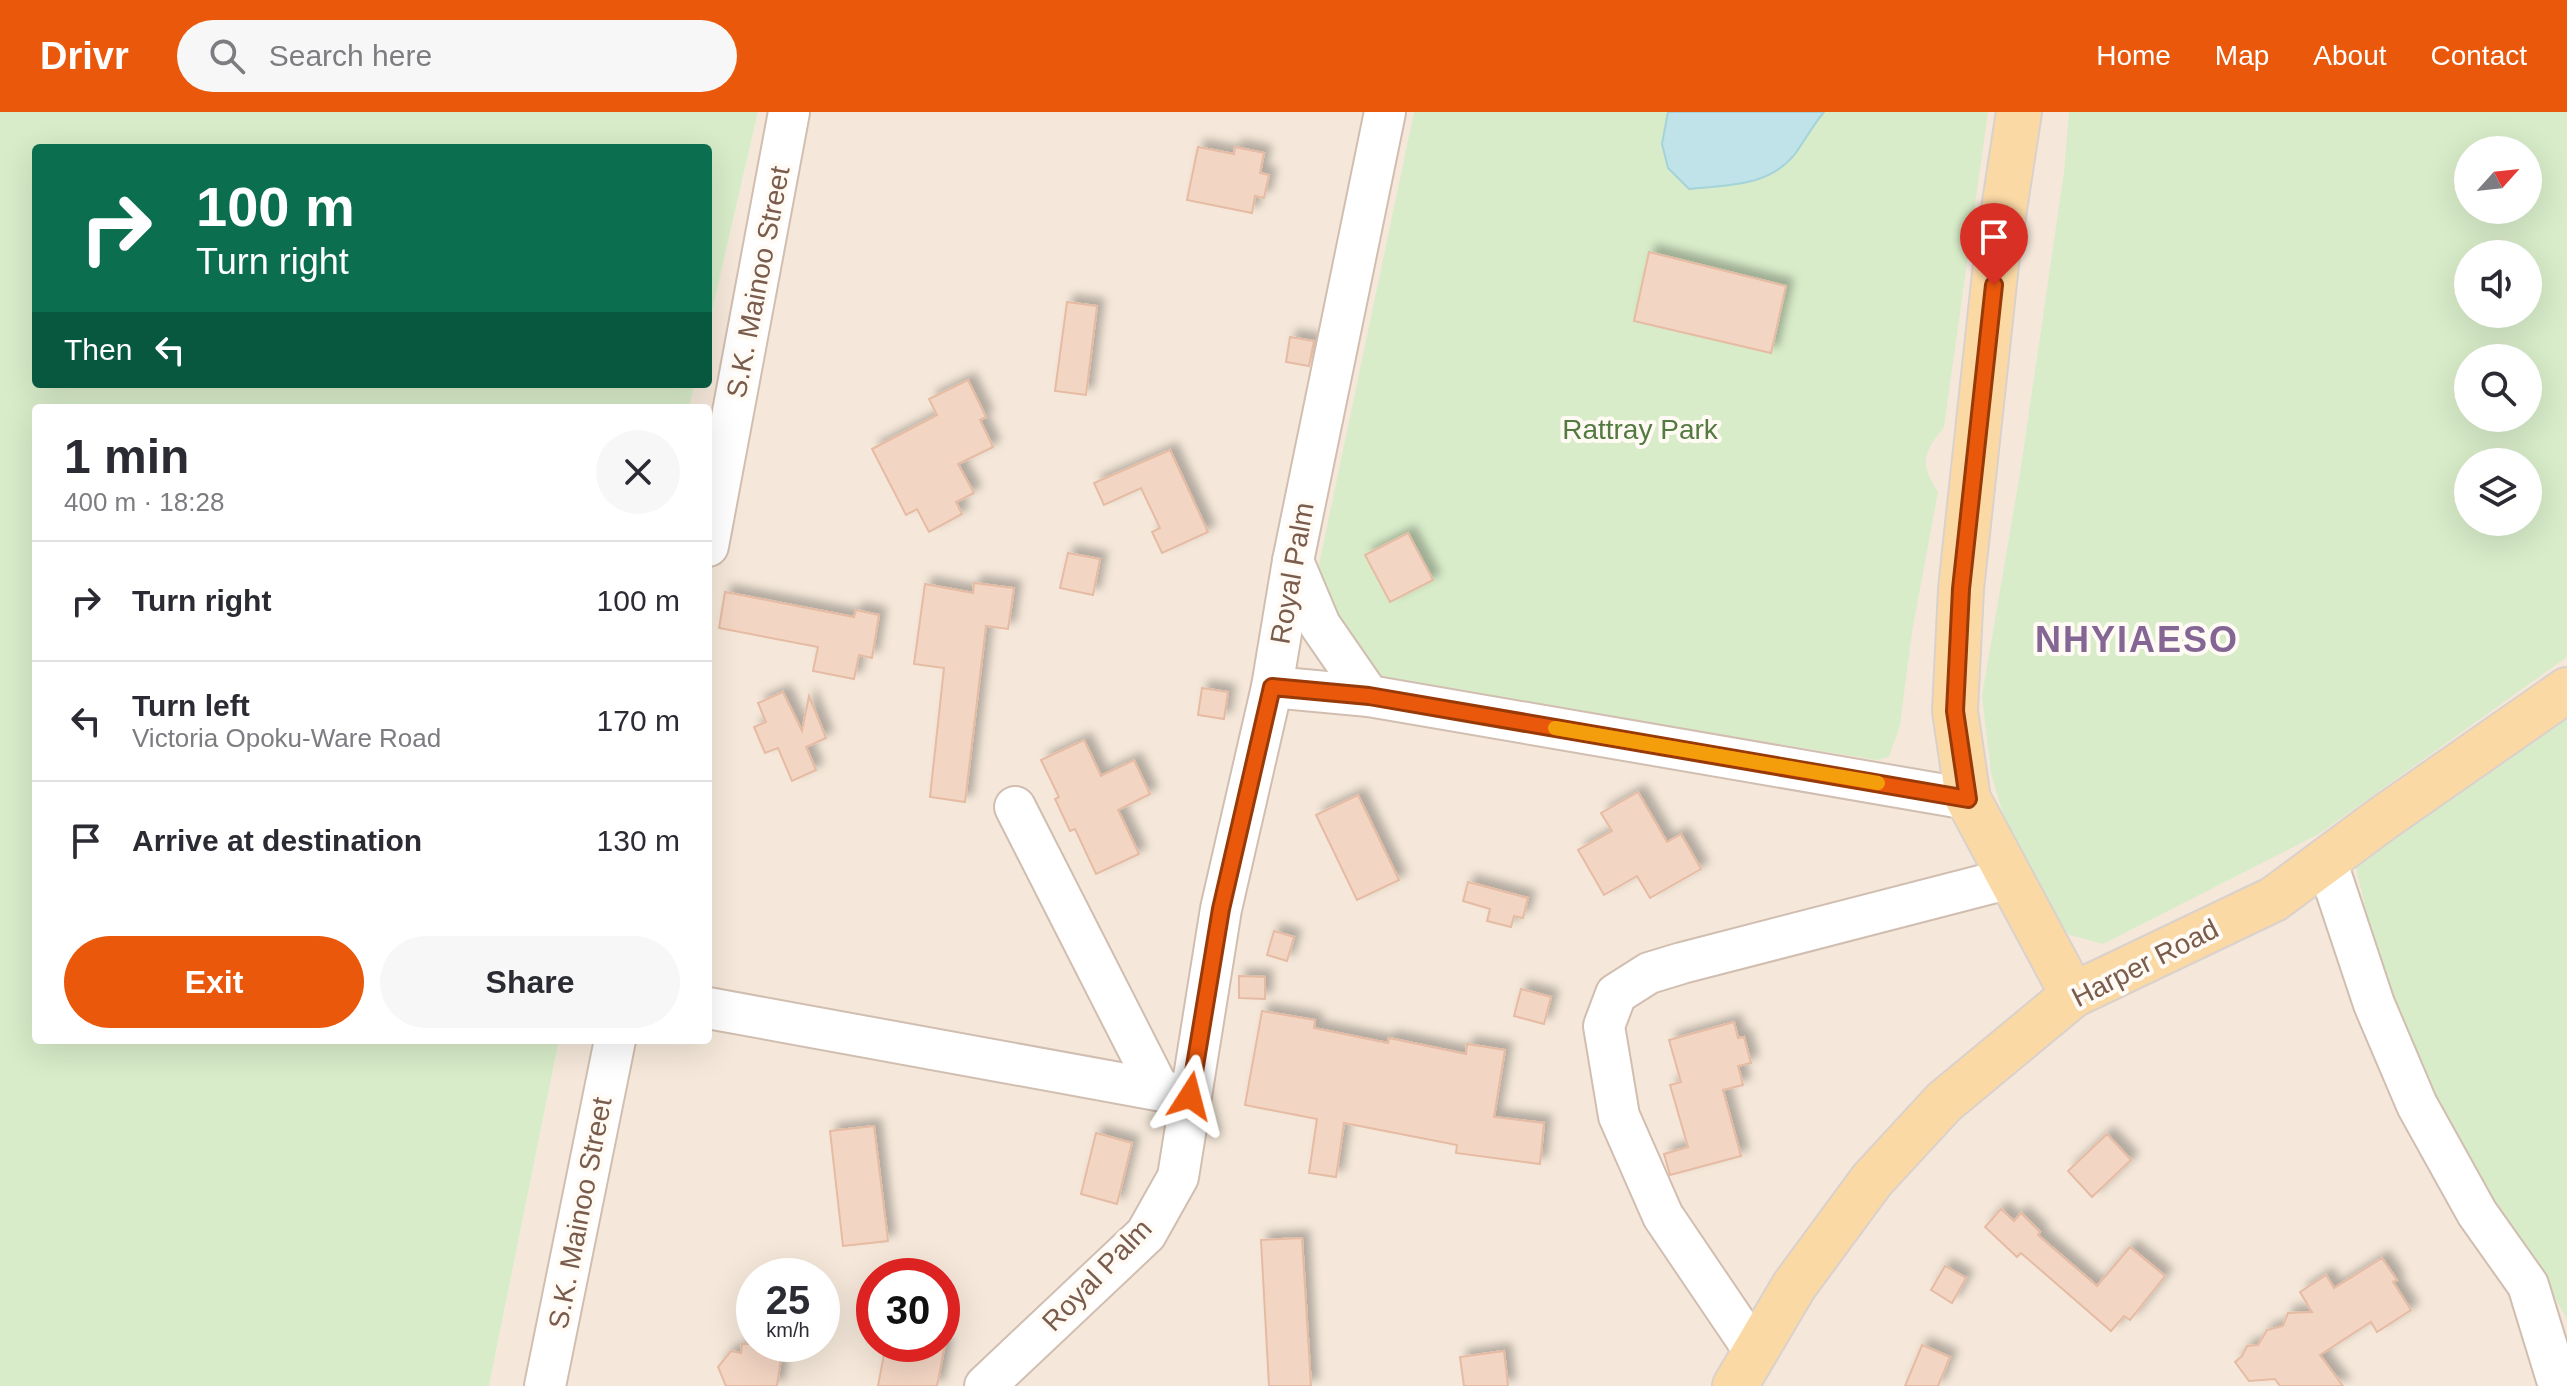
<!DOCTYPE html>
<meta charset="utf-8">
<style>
:root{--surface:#fff;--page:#f7f7f7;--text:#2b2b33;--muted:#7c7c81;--line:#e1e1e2;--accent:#ea580c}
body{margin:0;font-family:Helvetica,sans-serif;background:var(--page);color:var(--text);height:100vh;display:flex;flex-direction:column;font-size:30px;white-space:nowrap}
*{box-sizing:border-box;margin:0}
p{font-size:26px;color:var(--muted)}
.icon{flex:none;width:44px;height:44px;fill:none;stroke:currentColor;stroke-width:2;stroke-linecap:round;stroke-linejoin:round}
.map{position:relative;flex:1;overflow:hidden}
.details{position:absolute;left:32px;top:292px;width:680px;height:640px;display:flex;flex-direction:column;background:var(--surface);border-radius:8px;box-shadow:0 8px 32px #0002}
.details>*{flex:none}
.top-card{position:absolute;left:32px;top:32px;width:680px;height:244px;border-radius:8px;box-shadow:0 8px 32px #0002;background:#0b6e4f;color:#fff;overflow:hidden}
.needle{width:52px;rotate:63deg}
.fabs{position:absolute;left:2454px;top:24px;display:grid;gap:16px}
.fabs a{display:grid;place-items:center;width:88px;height:88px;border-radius:50%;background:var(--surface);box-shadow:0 8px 32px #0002;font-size:40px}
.speed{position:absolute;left:736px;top:1146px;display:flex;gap:16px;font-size:40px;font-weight:700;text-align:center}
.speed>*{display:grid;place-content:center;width:104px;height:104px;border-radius:50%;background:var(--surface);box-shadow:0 8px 32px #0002;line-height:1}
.speed small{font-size:20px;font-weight:400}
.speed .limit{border:12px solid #d22;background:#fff;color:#111}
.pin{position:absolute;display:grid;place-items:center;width:68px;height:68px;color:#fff;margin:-82px -34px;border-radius:50% 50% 50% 0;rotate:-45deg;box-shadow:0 0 8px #0007}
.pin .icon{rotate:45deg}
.me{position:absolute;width:88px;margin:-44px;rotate:9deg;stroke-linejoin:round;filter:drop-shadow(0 0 6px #0008)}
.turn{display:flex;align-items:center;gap:28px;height:168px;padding:0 32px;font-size:36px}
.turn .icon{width:104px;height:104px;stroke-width:2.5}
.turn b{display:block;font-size:56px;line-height:68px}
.then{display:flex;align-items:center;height:76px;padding:0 32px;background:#0003;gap:16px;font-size:30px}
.round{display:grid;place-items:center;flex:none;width:84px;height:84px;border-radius:42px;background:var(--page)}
.head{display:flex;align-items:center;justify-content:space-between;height:136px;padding:0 32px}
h1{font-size:48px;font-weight:800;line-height:60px}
.cta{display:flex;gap:16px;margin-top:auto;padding:16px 32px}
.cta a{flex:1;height:92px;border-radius:48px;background:var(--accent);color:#fff;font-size:32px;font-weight:800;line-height:92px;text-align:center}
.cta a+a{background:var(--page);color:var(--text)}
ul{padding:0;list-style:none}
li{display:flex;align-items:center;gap:24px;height:120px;padding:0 32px;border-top:2px solid var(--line)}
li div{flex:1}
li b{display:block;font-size:30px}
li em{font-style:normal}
header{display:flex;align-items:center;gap:48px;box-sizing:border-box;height:112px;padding:0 40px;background:var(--accent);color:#fff}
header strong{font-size:38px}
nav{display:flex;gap:44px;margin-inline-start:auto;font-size:28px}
.search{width:560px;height:72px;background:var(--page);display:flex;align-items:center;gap:20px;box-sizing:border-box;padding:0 28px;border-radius:44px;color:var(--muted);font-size:30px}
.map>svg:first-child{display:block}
</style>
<header>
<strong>Drivr</strong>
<div class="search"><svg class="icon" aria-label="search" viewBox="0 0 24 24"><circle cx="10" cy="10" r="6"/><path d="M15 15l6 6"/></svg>Search here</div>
<nav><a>Home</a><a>Map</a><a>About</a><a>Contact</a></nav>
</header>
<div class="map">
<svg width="2567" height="1274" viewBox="0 0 2567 1274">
<defs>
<filter id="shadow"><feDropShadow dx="7" dy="-7" stdDeviation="4" flood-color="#0004"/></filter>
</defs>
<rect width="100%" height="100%" fill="#fdf6ec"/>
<path fill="#f5e8da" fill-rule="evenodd" d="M758 0H2567V1274H489L559 928H708V296H689L695 272H708V217ZM2468 38H2528V98H2468ZM2468 142H2528V202H2468ZM2468 246H2528V306H2468ZM2468 350H2528V410H2468ZM754 1164H822V1232H754ZM874 1164H942V1232H874Z"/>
<g fill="#d8ecc9" fill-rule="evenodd">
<polygon points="0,0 758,0 708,217 708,36 36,36 36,272 695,272 689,296 36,296 36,928 559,928 489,1274 0,1274"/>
<path d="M1414 0H1988L1944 315C1923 342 1919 349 1938 380L1912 520 1900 613 1889 645 1877 648 1379 567 1316 467Z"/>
<path d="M2069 0H2567V545L2319 722 2103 832 2070 823 2049 803 2008 720 1991 661 1982 584 2021 355 2064 60ZM2468 38H2528V98H2468ZM2468 142H2528V202H2468ZM2468 246H2528V306H2468ZM2468 350H2528V410H2468Z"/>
<polygon points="2567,598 2567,1207 2533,1147 2455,1034 2382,868 2355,751"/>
</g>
<path fill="#bfe3e8" stroke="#a5d3da" stroke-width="2" d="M1668 0H1824C1813 13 1805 28 1795 42 1769 75 1726 73 1689 77L1668 56 1662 32Z"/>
<g fill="#f3d5c3" stroke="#e6bba3" stroke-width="2" filter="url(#shadow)">
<polygon points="1198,35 1234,42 1235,35 1264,41 1260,61 1269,63 1264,86 1255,84 1252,101 1187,88"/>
<polygon points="1649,140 1786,174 1771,241 1634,209"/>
<polygon points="1067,190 1097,194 1086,283 1055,279"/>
<polygon points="1290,225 1314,229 1309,254 1286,250"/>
<polygon points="968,268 986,305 980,308 993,335 958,352 974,381 956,390 962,402 929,420 917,397 906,403 872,337 937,303 929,287"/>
<polygon points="1170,338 1208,420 1162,441 1152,420 1160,416 1141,376 1104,393 1094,371"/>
<polygon points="1408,421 1433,468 1390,490 1365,443"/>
<polygon points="1068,441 1100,447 1093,483 1060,476"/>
<polygon points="974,471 1014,476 1008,517 986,514 965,690 930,685 944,556 914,552 925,472 973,481"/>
<polygon points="725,480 854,505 856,498 879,503 872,546 859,543 854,567 813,559 818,535 719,516"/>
<polygon points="1202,576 1228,580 1224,607 1198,603"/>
<polygon points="783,580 802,619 809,584 826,626 806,635 816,658 792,669 778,636 765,641 754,615 766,610 758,591"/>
<polygon points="1084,628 1101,664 1134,648 1150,682 1118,698 1139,742 1096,762 1075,717 1070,719 1055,687 1059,685 1041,648"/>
<polygon points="1638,680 1667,730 1681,722 1701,757 1650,786 1637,764 1604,783 1578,738 1612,719 1601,701"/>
<polygon points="1358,683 1399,768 1357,788 1316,703"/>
<polygon points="1468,770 1528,786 1523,806 1514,804 1511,815 1487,809 1490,797 1463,789"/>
<polygon points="1274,819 1294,825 1287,849 1267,843"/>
<polygon points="1239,864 1265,865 1265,887 1239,886"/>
<polygon points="1521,877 1551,885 1544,912 1514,904"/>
<polygon points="1262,899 1315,908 1314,916 1388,931 1389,926 1466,942 1467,932 1505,938 1494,1005 1544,1011 1540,1052 1456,1041 1457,1033 1344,1011 1336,1065 1309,1061 1317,1007 1245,993"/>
<polygon points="1734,910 1738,926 1744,925 1751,951 1738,954 1743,973 1723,978 1741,1044 1670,1063 1664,1042 1688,1035 1670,973 1681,970 1669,928"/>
<polygon points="874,1014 888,1129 843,1134 830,1019"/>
<polygon points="1096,1021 1132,1031 1117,1092 1081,1082"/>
<polygon points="2107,1022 2131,1048 2092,1085 2068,1059"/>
<polygon points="2001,1097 2014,1109 2021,1101 2040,1120 2038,1123 2097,1174 2130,1135 2165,1164 2130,1208 2124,1204 2111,1219 2021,1141 2017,1145 1985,1115"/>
<polygon points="1302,1126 1311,1274 1269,1274 1261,1128"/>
<polygon points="2382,1146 2397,1168 2393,1170 2411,1198 2377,1220 2371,1210 2320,1243 2343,1274 2280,1274 2275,1267 2249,1269 2235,1250 2242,1244 2247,1234 2258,1233 2267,1218 2283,1214 2288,1201 2312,1200 2300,1180 2326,1163 2334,1176"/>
<polygon points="1945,1154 1966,1166 1952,1191 1931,1178"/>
<polygon points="742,1232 783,1232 777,1274 726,1274 718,1255 731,1239 741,1241"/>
<polygon points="886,1232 945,1232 937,1274 878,1274"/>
<polygon points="1922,1233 1950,1245 1938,1274 1905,1274"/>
<polygon points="1504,1239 1508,1274 1464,1274 1460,1245"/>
</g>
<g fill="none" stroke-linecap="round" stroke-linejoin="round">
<defs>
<g id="minor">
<polyline points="708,434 789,0"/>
<polyline points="1293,449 1320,513 1369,584"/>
<polyline points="1272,575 1369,584 1968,687"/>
<polyline points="1015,695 1159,978"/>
<polyline points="2326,748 2374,892 2417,993 2477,1101 2528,1173 2559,1274"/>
<polyline points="708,896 1190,984"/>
<polyline points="1755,1240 1663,1104 1619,1004 1604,914 1616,882 1649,861 1682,851 2011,766"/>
<polyline points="545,1274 615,928"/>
<polyline points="985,1274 1146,1122 1178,1065 1221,797 1272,575 1293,449 1385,0"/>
</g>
<g id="major">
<polyline points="2019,0 1997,143 1961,477 1955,599 1968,687 2073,883"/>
<polyline points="1735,1274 1794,1174 1872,1068 1944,990 2073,883 2274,787 2382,707 2567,578"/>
</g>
</defs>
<use href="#minor" stroke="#d1beb0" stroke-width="44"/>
<use href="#major" stroke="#dad1cd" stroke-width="48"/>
<use href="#minor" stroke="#fff" stroke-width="40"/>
<use href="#major" stroke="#fbd9a5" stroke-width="44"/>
</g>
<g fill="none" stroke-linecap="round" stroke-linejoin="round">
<defs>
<polyline id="route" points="1190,984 1221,797 1272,575 1369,584 1968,687 1955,599 1961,477 1994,173"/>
</defs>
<use href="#route" stroke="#983908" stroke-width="20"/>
<use href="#route" stroke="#ea580c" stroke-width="14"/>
<polyline stroke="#f59e0b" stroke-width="14" points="1555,616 1878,671"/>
</g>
<g text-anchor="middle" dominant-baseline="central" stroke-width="8" stroke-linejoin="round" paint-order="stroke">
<g font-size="28" fill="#7a5c4d" stroke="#fffaf3">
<text transform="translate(758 170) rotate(-79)">S.K. Mainoo Street</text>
<text transform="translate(1292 461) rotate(-80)">Royal Palm</text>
<text transform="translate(2145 851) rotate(-27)">Harper Road</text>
<text transform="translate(580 1101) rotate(-79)">S.K. Mainoo Street</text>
<text transform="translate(1097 1163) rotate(-46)">Royal Palm</text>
</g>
<g font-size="28" fill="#537a41" stroke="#fffaf3">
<text x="1640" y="317">Rattray Park</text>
</g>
<g font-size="36" font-weight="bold" letter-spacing="2" fill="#846695" stroke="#fffaf3">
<text x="2137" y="527">NHYIAESO</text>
</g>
</g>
</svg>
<div class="fabs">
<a><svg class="needle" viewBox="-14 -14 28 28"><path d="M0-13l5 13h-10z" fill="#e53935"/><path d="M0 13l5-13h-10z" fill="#7c7c81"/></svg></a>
<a><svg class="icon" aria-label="sound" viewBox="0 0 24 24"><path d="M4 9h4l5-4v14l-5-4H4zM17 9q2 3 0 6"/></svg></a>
<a><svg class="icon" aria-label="search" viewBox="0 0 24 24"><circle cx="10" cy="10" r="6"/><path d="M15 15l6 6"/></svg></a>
<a><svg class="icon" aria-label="layers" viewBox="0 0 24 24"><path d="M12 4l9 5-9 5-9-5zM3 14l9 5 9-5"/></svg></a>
</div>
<div class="speed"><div>25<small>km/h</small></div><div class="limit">30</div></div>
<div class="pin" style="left:1994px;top:173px;background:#d93025"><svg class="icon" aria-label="arrive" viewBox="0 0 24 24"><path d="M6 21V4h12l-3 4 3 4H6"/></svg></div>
<svg class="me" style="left:1190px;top:984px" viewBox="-20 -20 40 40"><path d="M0-17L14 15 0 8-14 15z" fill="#ea580c" stroke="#fff" stroke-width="4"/></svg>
<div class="top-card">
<div class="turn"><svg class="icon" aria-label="right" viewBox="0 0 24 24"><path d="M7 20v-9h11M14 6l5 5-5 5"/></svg><div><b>100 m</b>Turn right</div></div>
<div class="then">Then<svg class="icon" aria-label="left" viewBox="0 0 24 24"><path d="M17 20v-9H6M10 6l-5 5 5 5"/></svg></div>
</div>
<section class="details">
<div class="head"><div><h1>1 min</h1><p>400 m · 18:28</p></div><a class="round"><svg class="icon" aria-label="close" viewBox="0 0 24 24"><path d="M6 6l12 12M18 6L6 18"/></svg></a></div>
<ul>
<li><svg class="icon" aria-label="right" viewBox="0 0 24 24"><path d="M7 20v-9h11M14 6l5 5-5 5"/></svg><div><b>Turn right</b></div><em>100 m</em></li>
<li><svg class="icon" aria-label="left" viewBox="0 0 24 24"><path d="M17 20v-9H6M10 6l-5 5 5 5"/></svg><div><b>Turn left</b><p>Victoria Opoku-Ware Road</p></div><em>170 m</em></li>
<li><svg class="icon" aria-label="arrive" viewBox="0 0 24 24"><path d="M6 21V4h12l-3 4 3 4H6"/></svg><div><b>Arrive at destination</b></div><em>130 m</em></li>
</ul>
<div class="cta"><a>Exit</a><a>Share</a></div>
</section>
</div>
